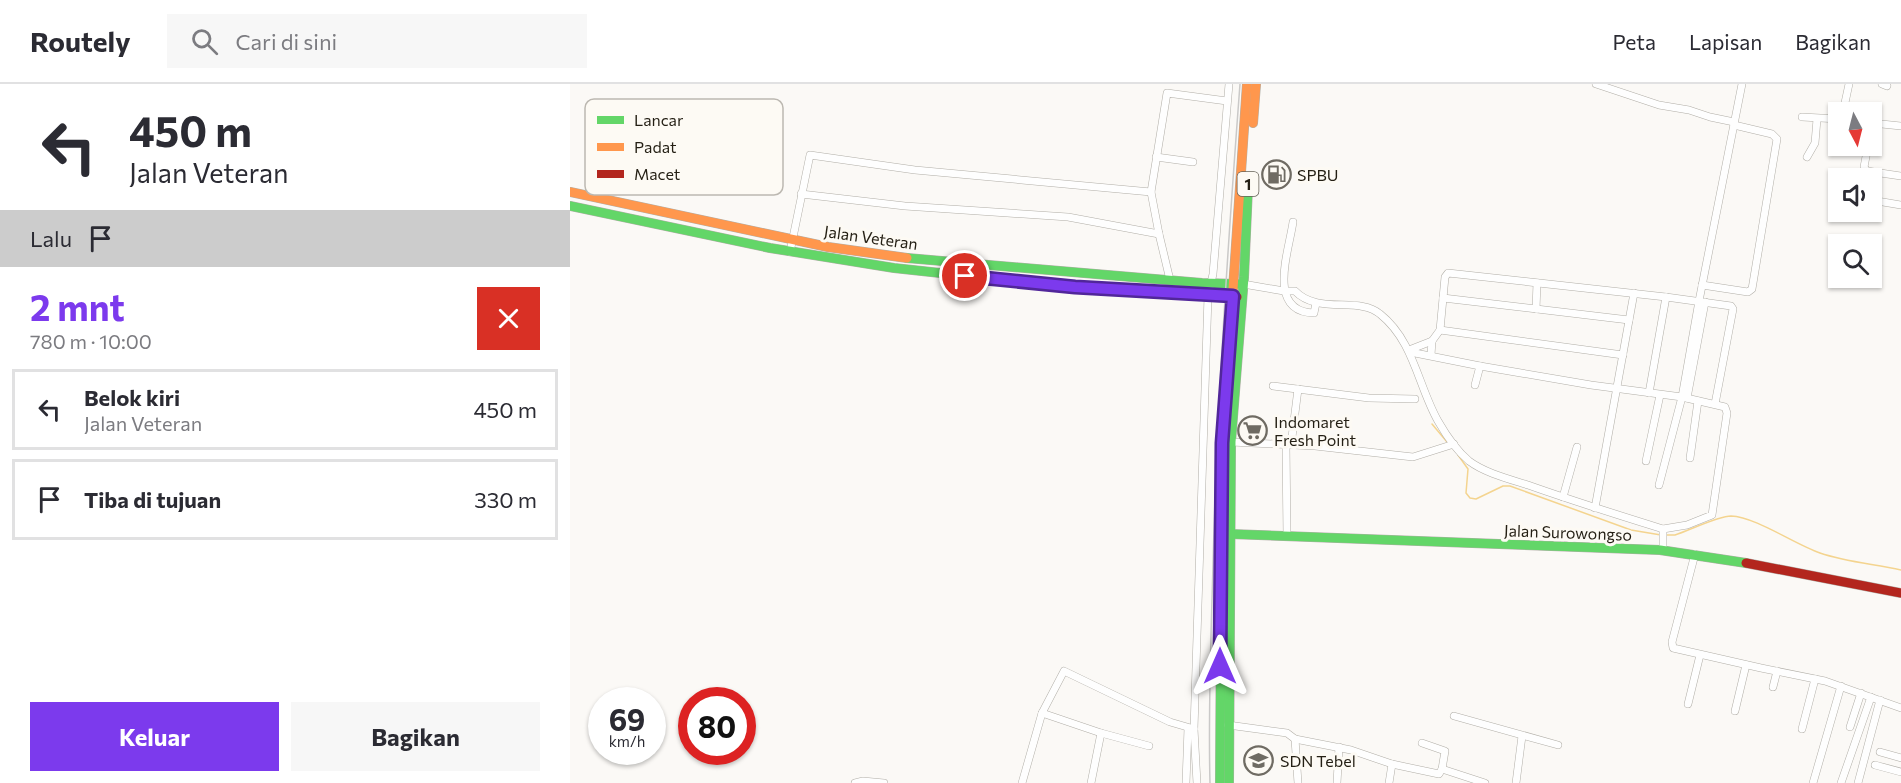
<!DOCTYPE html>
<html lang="id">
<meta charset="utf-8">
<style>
:root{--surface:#fff;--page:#f7f7f7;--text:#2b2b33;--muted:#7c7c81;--line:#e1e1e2;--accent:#7c3aed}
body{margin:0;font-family:Commissioner,sans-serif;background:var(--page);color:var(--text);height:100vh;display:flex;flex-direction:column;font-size:22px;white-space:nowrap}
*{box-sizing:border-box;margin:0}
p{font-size:20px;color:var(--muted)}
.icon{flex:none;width:33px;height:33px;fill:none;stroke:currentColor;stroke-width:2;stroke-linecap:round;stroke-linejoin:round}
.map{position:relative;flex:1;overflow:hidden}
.side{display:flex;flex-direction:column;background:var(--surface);width:570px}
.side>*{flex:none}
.banner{background:#fff;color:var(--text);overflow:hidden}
.needle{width:39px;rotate:173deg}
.buttons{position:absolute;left:1258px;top:18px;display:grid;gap:12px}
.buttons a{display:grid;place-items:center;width:54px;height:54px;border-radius:0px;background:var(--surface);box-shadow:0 2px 4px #0004;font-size:30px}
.speed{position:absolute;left:18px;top:603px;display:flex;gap:12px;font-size:30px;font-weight:700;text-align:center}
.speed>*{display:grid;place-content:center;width:78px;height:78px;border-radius:50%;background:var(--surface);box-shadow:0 2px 4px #0004;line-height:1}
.speed small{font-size:15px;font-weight:400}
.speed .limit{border:9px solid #d22;background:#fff;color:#111}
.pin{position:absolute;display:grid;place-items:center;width:51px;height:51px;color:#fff;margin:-26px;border:3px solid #fff;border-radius:50%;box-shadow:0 2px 6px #0007}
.me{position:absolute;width:66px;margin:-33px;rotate:0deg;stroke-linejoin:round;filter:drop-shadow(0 0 4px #0008)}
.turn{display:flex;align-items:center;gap:21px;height:126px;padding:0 30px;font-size:27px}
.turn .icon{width:78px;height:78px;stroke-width:2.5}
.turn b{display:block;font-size:42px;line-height:51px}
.then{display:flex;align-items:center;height:57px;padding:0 30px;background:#0003;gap:12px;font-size:22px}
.round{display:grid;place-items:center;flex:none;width:63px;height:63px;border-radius:0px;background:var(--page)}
.overview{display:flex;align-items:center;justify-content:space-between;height:102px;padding:0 30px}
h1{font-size:36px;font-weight:700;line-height:45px;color:var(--accent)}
.cta{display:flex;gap:12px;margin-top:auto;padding:12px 30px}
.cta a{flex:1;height:69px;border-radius:0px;background:var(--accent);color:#fff;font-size:24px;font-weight:700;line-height:69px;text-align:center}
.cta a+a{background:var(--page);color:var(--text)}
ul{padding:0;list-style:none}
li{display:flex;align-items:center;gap:18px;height:81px;margin:0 12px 9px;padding:0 18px;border:3px solid var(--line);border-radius:0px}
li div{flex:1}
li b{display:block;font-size:22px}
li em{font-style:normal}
header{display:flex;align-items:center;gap:36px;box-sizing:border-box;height:84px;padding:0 30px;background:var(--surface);border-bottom:2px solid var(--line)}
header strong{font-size:28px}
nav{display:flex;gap:33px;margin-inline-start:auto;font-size:21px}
.search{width:420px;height:54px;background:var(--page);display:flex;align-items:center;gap:15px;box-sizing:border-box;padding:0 21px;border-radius:0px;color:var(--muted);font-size:22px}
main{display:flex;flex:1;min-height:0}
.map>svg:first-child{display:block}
</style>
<header>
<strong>Routely</strong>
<div class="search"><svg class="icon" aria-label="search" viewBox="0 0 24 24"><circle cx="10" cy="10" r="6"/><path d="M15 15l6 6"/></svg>Cari di sini</div>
<nav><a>Peta</a><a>Lapisan</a><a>Bagikan</a></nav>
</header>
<main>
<section class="side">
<div class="banner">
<div class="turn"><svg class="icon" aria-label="left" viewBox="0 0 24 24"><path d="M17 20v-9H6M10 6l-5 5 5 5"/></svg><div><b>450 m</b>Jalan Veteran</div></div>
<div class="then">Lalu<svg class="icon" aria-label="arrive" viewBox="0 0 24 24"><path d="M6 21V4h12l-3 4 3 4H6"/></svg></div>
</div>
<div class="overview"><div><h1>2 mnt</h1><p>780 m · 10:00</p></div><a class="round" style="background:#d93025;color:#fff"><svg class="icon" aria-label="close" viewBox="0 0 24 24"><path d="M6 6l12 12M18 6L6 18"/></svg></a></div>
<ul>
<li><svg class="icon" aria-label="left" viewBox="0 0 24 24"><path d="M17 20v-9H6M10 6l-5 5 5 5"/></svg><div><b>Belok kiri</b><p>Jalan Veteran</p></div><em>450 m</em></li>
<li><svg class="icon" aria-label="arrive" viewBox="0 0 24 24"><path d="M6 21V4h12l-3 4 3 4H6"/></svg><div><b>Tiba di tujuan</b></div><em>330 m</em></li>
</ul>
<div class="cta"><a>Keluar</a><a>Bagikan</a></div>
</section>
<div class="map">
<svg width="1331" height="699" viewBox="0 0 1331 699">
<rect width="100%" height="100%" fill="#fbf9f6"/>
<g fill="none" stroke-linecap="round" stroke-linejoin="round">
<g stroke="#f4d48f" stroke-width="1.5">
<polyline points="862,340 877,358"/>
<polyline points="888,371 898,385 896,409 900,414 906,415 933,402 940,402 1061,446 1091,451"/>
<path d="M1096 451H1105C1118 447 1148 432 1161 432 1186 433 1224 460 1250 469 1276 478 1304 480 1331 486"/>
</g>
<defs>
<g id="street">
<polyline points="1026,0 1089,21 1119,26 1140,33 1164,38"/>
<polyline points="1312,0 1317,2"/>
<polyline points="1273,28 1279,0"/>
<polyline points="1232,33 1269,35"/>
<polyline points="1302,39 1331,42"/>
<polyline points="1298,62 1294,83 1297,87 1331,92"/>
<polyline points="586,73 623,78"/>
<polyline points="1237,73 1245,59 1247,35"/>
<polyline points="231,110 335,122 498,133 589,150"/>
<polyline points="1307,117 1331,121"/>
<path d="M723 138C719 167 696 228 744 229L746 219"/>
<polyline points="220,168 240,71 345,86 581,108"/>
<polyline points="600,196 589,150 581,108 597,9 657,17"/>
<path d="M673 200 714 207H725C748 231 789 212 810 230 844 257 848 302 868 337 876 351 887 367 899 377 915 389 939 395 958 401 1003 417 1048 431 1093 445V466"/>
<polyline points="1132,201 1178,208 1182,205 1207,55 1202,50 1164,41"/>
<polyline points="873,214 1059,236"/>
<polyline points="966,225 967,199"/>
<polyline points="870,246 1053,271"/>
<polyline points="839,266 862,257"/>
<polyline points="840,268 910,282 1021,301 1112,313 1155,323 1157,329 1142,431 1117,441 1093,445"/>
<polyline points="861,271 862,257 870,246 875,193 878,189 1096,213 1161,222 1163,225 1145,320"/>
<polyline points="905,301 910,282"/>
<polyline points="703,302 799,314 845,315"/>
<polyline points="1079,309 1096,213"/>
<polyline points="1117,314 1135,218"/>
<polyline points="661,358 745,362 843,373 884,360"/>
<polyline points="716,361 717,452"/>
<polyline points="721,361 728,305"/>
<polyline points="1120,374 1128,317"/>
<polyline points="1076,377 1090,311"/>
<polyline points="1089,401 1112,313 1129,217 1172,0"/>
<polyline points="993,413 1007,363"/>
<polyline points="1025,424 1064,209"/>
<polyline points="1125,470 1102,558 1103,564 1191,584 1255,597 1331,624"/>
<polyline points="1203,603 1207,587"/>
<polyline points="1118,620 1130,571"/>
<polyline points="1165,627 1176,581"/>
<polyline points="472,629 531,649"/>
<polyline points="884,632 988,661"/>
<polyline points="658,641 717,649 725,655 781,666 822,680 819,699"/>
<polyline points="1280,643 1291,609"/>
<polyline points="1232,645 1245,595"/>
<polyline points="725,655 728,699"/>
<polyline points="852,659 875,667 872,685 915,699"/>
<polyline points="1310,668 1331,674"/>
<polyline points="822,680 869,690 872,685"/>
<polyline points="1305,681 1331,688"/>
<polyline points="285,699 293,697 314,699"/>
<polyline points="452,699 472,629 494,587 600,638 624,645"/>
<polyline points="521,699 531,649 579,662"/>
<polyline points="616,699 618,644"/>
<polyline points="627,699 624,645 638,212 643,190 659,0"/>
<polyline points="767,699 769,663"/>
<polyline points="946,699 952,652"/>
<polyline points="1243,699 1271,602"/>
<polyline points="1271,699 1301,613"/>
<polyline points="1288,699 1310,616"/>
</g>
<g id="fast">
<polyline points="0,122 200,164 324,184 435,196"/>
<polyline points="337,174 632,199 668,200"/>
<polyline points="660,450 1090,466 1176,479"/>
<polyline points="650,699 652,359 657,293"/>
<polyline points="659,699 661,358 674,193 678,104"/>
</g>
<g id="slow">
<polyline points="683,39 686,0"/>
<polyline points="0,108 258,163 337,174"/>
<polyline points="657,293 677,0"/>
</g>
<g id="jam">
<polyline points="435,196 505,203 667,213"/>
<polyline points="1176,479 1331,509"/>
</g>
</defs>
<use href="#street" stroke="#b1aea7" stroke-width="8"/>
<use href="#fast" stroke="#b1aea7" stroke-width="10"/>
<use href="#slow" stroke="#b1aea7" stroke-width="10"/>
<use href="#jam" stroke="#b1aea7" stroke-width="10"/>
<use href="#street" stroke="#fefefe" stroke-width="7"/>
<use href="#fast" stroke="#63d668" stroke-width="9"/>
<use href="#slow" stroke="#ff974d" stroke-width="9"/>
<use href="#jam" stroke="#b3261e" stroke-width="9"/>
<path stroke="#cac9c8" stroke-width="1.5" d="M640 699C638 626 641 554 643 481 647 320 658 160 670 0"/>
</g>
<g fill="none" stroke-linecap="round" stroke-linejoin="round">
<defs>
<polyline id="route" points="395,192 505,203 663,212 652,359 650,582"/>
</defs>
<use href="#route" stroke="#51269a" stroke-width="15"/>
<use href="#route" stroke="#7c3aed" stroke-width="10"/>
</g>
<defs>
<symbol id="fuel-ring" viewBox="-11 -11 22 22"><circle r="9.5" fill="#fdfaf4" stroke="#6f6b63" stroke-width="1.5"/><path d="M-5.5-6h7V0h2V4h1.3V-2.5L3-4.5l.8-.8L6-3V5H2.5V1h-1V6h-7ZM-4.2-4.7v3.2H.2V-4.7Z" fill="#6f6b63"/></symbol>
<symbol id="supermarket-ring" viewBox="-11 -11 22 22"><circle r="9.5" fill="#fdfaf4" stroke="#6f6b63" stroke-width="1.5"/><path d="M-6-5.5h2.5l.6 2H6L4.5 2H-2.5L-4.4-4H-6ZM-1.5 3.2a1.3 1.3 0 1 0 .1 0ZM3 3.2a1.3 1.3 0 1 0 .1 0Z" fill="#6f6b63"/></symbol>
<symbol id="school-ring" viewBox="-11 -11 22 22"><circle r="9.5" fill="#fdfaf4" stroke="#6f6b63" stroke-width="1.5"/><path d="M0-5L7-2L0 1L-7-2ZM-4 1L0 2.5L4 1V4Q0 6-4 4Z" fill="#6f6b63"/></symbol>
</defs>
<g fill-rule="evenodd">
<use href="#fuel-ring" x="690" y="74" width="33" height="33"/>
<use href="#supermarket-ring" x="666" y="330" width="33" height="33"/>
<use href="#school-ring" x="672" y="660" width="33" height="33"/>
</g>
<g text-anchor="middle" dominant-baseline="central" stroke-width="6" stroke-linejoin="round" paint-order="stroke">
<rect fill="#fdfaf4" stroke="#656157" stroke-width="1.5" x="667.5" y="88" width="21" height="24" rx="4.5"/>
<g font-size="15" font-weight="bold" fill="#241f14">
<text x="678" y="100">1</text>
</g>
<g font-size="16" fill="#241f14" stroke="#fdfaf4" text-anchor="start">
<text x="727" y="90">SPBU</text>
<text x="704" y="337">Indomaret<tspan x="704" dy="18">Fresh Point</tspan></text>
<text x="710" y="676">SDN Tebel</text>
</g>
<g font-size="16" fill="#241f14" stroke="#fdfaf4">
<text transform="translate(301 153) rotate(8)">Jalan Veteran</text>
<text transform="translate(998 448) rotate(2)">Jalan Surowongso</text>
</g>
</g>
<rect x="15" y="15" width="198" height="96" rx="9" fill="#fdfaf4" stroke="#bcb8b1" stroke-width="1.5"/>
<rect x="27" y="32" width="27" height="8" fill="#63d668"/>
<rect x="27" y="59" width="27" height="8" fill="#ff974d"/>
<rect x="27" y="86" width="27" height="8" fill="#b3261e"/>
<g font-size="16" fill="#241f14">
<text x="64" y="42">Lancar</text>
<text x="64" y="69">Padat</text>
<text x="64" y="96">Macet</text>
</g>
</svg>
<div class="buttons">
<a><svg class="needle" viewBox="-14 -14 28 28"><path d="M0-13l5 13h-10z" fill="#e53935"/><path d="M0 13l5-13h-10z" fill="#7c7c81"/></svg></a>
<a><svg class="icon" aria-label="sound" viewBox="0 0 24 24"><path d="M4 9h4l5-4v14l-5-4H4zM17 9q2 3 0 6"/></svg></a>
<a><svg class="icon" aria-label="search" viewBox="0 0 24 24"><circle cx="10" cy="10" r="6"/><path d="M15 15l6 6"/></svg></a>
</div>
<div class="speed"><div>69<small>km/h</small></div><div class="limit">80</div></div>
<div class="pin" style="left:395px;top:192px;background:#d93025"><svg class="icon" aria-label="arrive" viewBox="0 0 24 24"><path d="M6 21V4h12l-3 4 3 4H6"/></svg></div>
<svg class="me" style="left:650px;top:582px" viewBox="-20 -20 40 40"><path d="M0-17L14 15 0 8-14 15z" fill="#7c3aed" stroke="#fff" stroke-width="4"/></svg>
</div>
</main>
